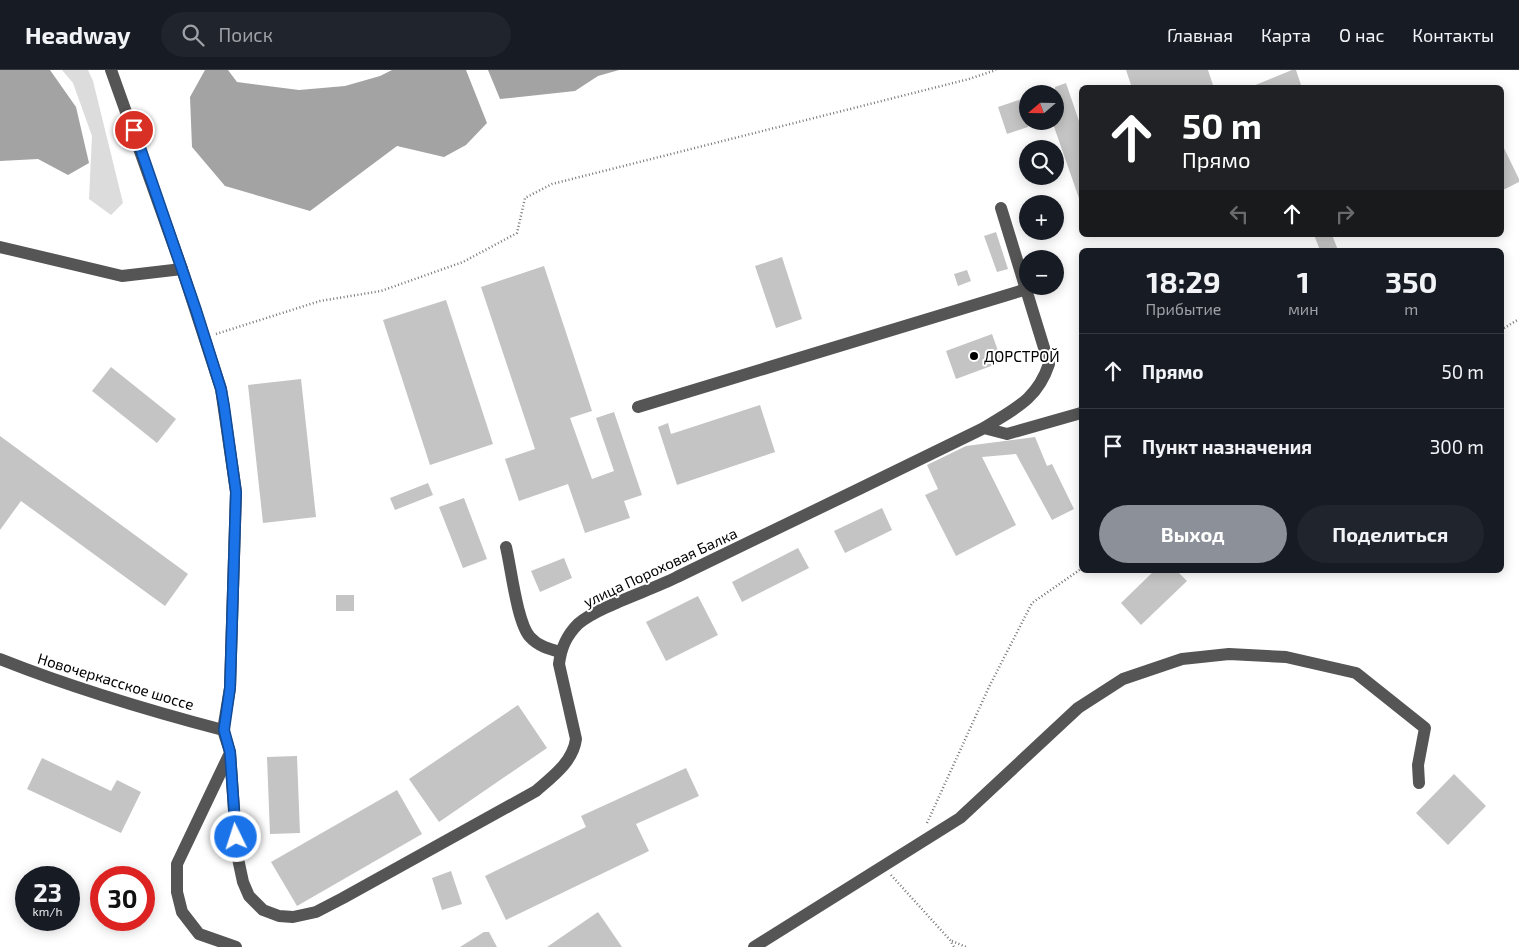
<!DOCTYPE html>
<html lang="ru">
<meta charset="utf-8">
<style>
:root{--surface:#171b24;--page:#20242c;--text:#f1f3f6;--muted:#9ea1a6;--line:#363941;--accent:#8c9099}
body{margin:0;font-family:"Exo 2",sans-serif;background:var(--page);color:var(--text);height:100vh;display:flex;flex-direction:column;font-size:19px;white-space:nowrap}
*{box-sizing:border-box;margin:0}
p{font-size:16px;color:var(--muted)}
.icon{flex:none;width:28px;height:28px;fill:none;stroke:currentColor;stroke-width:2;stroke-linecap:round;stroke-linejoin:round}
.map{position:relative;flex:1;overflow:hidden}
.panel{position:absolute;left:1079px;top:178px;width:425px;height:325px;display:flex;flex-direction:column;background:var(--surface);border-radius:8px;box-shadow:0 2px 12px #0003}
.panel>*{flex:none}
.guide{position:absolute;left:1079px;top:15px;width:425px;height:152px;border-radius:8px;box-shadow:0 2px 12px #0003;background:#202124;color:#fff;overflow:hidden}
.needle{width:32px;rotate:250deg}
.fabs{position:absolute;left:1019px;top:15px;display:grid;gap:10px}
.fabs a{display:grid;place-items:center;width:45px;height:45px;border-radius:50%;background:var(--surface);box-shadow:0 2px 12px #0003;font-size:25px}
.speed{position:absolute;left:15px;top:796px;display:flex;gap:10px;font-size:25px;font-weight:700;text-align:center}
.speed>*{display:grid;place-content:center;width:65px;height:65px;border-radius:50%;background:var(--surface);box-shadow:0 2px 12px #0003;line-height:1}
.speed small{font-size:12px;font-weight:400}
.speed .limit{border:8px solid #d22;background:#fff;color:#111}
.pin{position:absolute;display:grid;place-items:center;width:42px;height:42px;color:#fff;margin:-21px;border:2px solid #fff;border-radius:50%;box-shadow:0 1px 5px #0007}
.me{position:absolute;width:55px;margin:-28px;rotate:356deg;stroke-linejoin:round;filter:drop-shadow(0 0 4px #0008)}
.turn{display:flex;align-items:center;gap:18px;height:105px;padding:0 20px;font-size:22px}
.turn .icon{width:65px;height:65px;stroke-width:2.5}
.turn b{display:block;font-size:35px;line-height:42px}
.lanes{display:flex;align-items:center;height:48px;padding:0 20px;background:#0003;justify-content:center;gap:25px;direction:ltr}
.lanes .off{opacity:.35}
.eta{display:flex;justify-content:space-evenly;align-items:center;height:85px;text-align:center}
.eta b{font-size:30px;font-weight:700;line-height:35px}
.primary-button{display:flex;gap:10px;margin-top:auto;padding:10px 20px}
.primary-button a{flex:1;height:58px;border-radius:30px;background:var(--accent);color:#fff;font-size:20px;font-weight:700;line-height:58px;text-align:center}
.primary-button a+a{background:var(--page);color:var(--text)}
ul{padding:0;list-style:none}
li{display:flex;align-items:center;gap:15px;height:75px;padding:0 20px;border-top:1px solid var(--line)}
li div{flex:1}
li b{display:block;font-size:19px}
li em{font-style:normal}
header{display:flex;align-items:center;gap:30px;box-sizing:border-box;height:70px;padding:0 25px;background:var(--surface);border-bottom:1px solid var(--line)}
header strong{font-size:24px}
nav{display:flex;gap:28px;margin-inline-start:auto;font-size:18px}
.search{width:350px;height:45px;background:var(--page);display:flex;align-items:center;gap:12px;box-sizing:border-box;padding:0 18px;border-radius:28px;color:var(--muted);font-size:19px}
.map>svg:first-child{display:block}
</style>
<header>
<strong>Headway</strong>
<div class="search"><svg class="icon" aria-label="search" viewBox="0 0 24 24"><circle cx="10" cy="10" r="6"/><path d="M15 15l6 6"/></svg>Поиск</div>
<nav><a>Главная</a><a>Карта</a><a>О нас</a><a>Контакты</a></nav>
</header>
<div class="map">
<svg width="1519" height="877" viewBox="0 0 1519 877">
<rect width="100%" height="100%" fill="#fff"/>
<polygon fill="#dcdcdc" points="62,0 88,0 93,11 123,133 111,145 89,129 92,66 73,13"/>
<g fill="#a3a3a3">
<polygon points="0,0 50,0 76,37 89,93 68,105 38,89 0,91"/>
<polygon points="205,0 228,0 237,12 299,20 345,16 380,6 392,0 466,0 487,53 466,75 444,87 397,76 310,141 225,116 192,77 190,27"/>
<polygon points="488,0 619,0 598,6 575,21 500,29"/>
</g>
<g fill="#c4c4c4">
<polygon points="1126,0 1208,0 1214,18 1132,18"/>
<polygon points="1292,0 1296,0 1302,18 1248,18"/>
<polygon points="1066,13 1081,57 1080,131 1052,51 1055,51 1055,17"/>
<polygon points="1028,27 1028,57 1007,64 998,37"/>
<polygon points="1501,72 1519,109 1519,112 1501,121"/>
<polygon points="996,162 1008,199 997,202 984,166"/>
<polygon points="1314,165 1332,165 1338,180 1320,180"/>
<polygon points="782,187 802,249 776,258 755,196"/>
<polygon points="544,196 592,341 570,348 592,409 614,401 596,348 614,342 642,425 624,431 630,448 585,463 568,414 519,431 505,389 535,379 481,217"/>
<polygon points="967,200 971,211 958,216 954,204"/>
<polygon points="446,230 493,374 430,395 383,250"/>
<polygon points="992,264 1002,292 956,309 946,281"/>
<polygon points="111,297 176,349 157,373 92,321"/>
<polygon points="301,309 316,447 263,453 248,315"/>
<polygon points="760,335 775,382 677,415 658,357 668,353 671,364"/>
<polygon points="0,366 188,504 165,536 21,431 0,460"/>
<polygon points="1035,367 1047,396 1052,394 1074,439 1052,450 1016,384 982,387 1016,455 956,486 925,425 938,419 927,395 966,376"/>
<polygon points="428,413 433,425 395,440 390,428"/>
<polygon points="464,428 487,489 463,498 439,437"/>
<polygon points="882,438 892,460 845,483 834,461"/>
<polygon points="798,478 809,498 742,532 732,512"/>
<polygon points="564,488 572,508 540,522 531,501"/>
<polygon points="1155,500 1176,500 1187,511 1141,555 1121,533"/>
<rect x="336" y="525" width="18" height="16"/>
<polygon points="698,526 718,565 666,591 646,552"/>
<polygon points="518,635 547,678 439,752 409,709"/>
<polygon points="297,686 300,763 270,764 267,687"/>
<polygon points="42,688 111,721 117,710 141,722 121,763 27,719"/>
<polygon points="686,698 699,726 636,754 649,781 506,850 485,806 586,757 581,746"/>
<polygon points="1454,704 1486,736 1448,775 1416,743"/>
<polygon points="397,720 422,764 297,836 271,792"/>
<polygon points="451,801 462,834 442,840 432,808"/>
<polygon points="598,842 622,877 547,877"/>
<polygon points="484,862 489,862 497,877 460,877"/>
</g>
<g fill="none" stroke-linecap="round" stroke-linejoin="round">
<g stroke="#777" stroke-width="2.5" stroke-dasharray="1 2.5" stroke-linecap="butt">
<polyline points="1501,260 1519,249"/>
<polyline points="216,264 320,231 381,221 463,192 517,163 525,128 552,114 969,9 996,0"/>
<polyline points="927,753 989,617 1032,533 1081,499"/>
<polyline points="891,805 950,870 954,877"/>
<polyline points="952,871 966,877"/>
</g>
<g stroke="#555" stroke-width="12">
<path d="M111 0 182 199 221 319 236 422 230 618 223 660 230 682 237 784 243 812 249 826 263 840 279 846 293 847 316 842 343 828 536 721C552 707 573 692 576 669L559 594C561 578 566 566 578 554 597 537 652 520 677 507 779 458 882 408 984 358L1007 364 1081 343"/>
<polyline points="0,177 122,206 182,199"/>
<polyline points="638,337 1027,219"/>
<path d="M984 358C1014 339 1037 330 1049 294L1001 138"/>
<path d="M506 477C511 497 517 553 530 567 538 576 549 579 560 582"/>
<path d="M0 589C73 618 147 640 223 660"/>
<polyline points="229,685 177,794 177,822 182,842 199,864 236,877"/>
<polyline points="754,877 960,748 1078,638 1123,609 1182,589 1229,584 1286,587 1356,603 1425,658 1418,695 1419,713"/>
</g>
</g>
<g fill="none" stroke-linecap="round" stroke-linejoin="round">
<defs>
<polyline id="route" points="134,60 196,240 221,319 224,336 236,422 230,618 224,660 230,682 236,767"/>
</defs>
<use href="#route" stroke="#114b97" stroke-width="12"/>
<use href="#route" stroke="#1a73e8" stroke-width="9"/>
</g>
<circle fill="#000" stroke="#fff" stroke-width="2" cx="974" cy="286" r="5"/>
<g text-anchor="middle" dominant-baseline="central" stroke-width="4" stroke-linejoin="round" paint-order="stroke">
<g font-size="15" fill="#000" stroke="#fff" text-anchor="start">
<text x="984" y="286">ДОРСТРОЙ</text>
</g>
<g font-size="15" fill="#000" stroke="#fff">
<text transform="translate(660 497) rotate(-25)">улица Пороховая Балка</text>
<text transform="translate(116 611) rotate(17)">Новочеркасское шоссе</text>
</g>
</g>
</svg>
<div class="fabs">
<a><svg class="needle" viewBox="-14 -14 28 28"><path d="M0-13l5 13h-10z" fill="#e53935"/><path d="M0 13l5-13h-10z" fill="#9ea1a6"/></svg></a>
<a><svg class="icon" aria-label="search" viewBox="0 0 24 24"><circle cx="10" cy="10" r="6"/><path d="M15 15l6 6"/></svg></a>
<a>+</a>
<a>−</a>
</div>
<div class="speed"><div>23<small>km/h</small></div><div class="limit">30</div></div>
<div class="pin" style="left:134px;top:60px;background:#d93025"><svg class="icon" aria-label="arrive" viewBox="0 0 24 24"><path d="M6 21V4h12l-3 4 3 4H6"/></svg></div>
<svg class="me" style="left:236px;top:767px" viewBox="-20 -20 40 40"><circle r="17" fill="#1a73e8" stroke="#fff" stroke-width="3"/><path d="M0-11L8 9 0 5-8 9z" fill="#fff"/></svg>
<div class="guide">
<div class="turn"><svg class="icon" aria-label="ahead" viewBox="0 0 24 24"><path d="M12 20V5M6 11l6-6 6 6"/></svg><div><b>50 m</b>Прямо</div></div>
<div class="lanes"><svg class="icon off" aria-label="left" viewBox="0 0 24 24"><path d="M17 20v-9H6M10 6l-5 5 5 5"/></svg><svg class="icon" aria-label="ahead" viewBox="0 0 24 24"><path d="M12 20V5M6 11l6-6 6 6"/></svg><svg class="icon off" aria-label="right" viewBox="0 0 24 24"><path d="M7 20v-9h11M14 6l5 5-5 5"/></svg></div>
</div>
<section class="panel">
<div class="eta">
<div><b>18:29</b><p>Прибытие</p></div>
<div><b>1</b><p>мин</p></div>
<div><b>350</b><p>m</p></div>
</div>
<ul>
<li><svg class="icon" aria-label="ahead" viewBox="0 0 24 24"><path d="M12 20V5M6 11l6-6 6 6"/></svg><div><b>Прямо</b></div><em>50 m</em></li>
<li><svg class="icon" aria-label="arrive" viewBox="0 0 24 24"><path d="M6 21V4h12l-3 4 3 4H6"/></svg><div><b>Пункт назначения</b></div><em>300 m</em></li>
</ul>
<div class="primary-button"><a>Выход</a><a>Поделиться</a></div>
</section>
</div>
